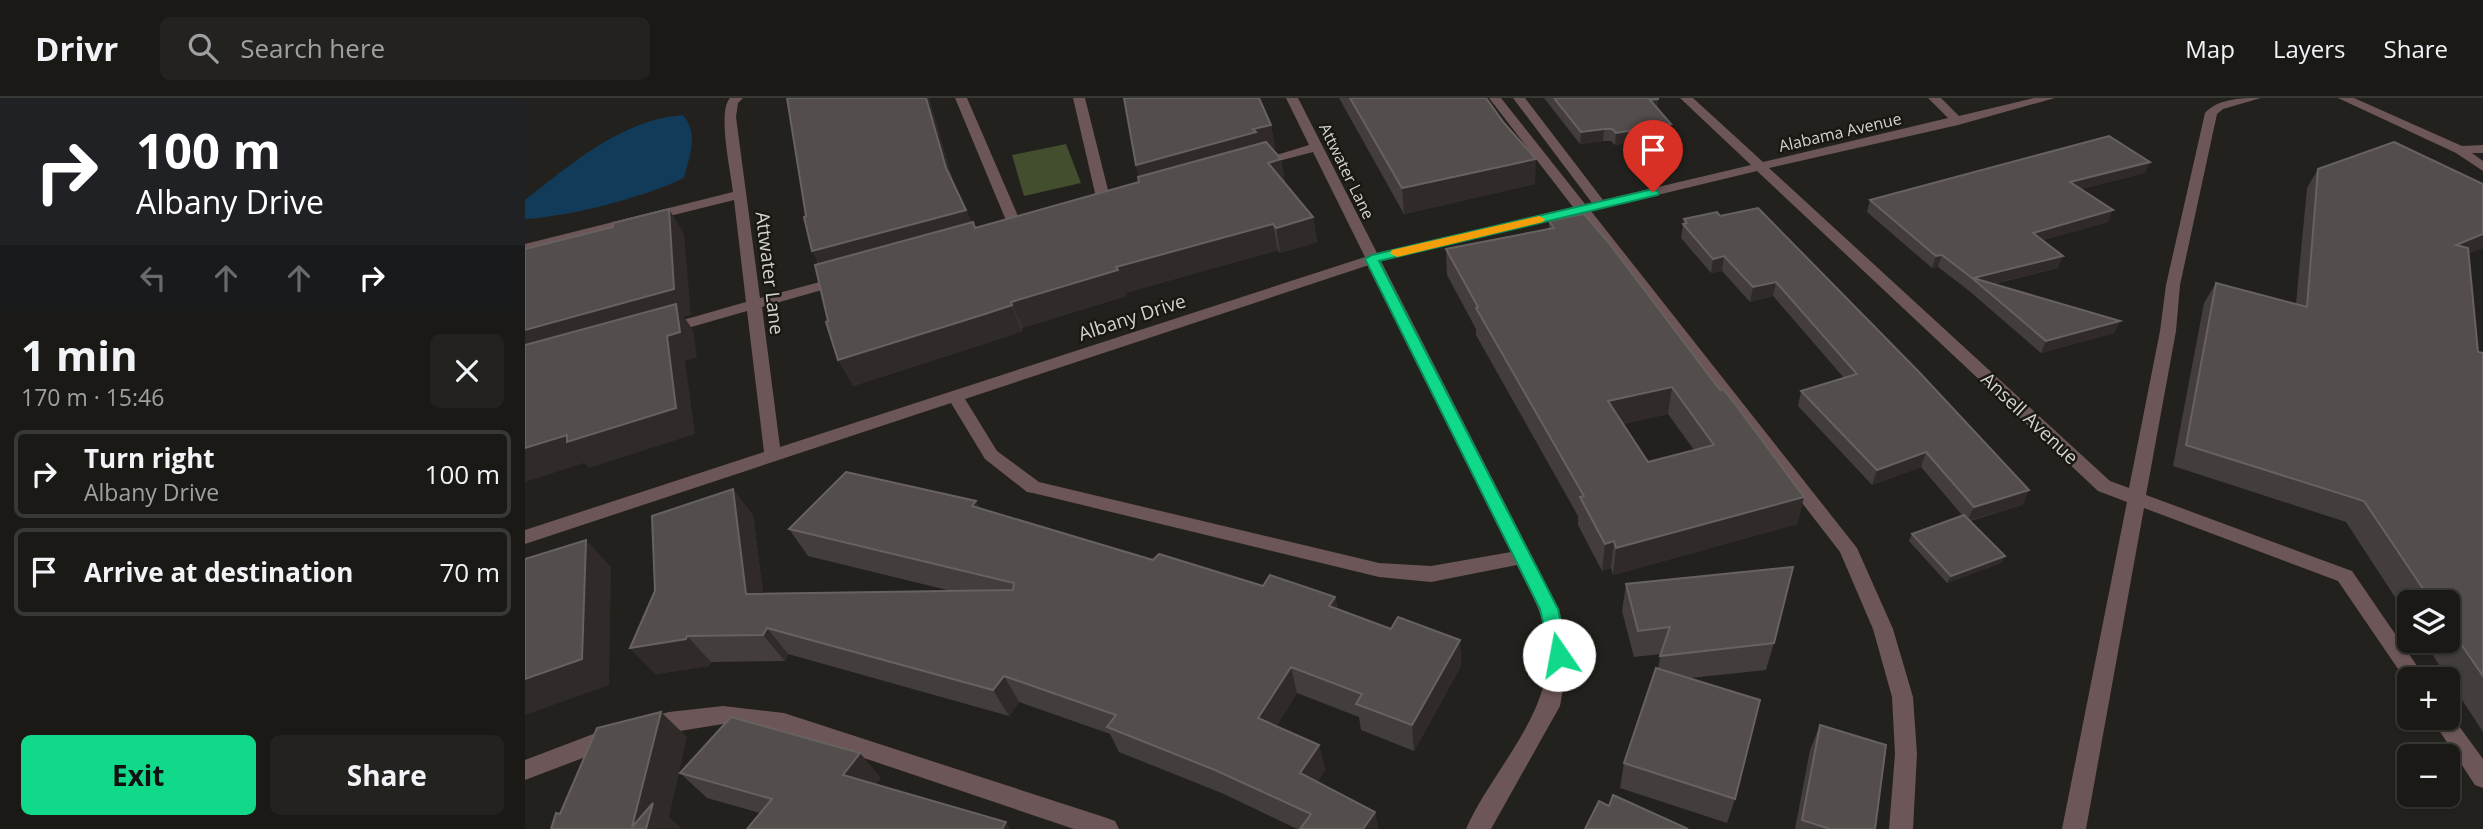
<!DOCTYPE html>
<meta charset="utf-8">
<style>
:root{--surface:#1a1916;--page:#23221f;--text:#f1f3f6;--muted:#9fa0a1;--line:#383835;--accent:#10d98a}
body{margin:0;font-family:"Open Sans",sans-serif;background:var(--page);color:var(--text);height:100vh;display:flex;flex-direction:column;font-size:26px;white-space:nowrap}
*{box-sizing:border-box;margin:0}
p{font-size:23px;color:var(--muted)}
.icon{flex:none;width:38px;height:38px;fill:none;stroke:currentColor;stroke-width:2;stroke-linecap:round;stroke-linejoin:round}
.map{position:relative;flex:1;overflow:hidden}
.sheet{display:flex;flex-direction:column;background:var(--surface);width:525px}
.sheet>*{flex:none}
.top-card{background:#202124;color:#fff;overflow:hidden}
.fabs{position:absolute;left:1872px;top:492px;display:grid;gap:14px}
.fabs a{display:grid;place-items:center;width:63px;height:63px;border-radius:10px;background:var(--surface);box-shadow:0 2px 5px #0004,0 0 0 2px var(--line);font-size:35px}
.pin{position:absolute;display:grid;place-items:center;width:60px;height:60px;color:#fff;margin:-72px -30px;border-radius:50% 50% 50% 0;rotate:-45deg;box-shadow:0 0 7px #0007}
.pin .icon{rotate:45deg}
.me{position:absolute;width:77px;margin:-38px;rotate:348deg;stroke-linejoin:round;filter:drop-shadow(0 0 5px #0008)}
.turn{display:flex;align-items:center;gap:24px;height:147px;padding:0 21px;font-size:32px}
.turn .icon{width:91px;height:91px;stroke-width:2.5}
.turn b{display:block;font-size:49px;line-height:60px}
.lanes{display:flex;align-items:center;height:66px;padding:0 21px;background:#0003;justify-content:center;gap:35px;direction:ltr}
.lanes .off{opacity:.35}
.round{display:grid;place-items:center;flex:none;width:74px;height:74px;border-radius:10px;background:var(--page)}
.summary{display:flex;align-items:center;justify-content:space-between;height:119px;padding:0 21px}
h1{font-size:42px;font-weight:700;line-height:52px}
.primary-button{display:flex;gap:14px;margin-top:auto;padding:14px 21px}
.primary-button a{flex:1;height:80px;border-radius:10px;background:var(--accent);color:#111;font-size:28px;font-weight:700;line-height:80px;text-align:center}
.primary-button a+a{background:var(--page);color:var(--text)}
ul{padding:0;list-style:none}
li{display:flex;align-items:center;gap:21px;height:88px;margin:0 14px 10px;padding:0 7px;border:4px solid var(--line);border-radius:10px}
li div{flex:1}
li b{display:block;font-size:26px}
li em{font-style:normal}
header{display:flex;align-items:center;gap:42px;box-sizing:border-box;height:98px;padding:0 35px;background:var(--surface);border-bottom:2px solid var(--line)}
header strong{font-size:33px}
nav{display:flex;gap:38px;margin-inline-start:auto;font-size:24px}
.search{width:490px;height:63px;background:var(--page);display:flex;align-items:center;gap:18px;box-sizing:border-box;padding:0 24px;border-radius:10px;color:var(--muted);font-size:26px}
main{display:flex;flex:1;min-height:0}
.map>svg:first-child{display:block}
</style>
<header>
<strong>Drivr</strong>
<div class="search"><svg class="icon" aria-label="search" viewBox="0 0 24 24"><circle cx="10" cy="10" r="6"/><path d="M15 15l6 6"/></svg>Search here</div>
<nav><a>Map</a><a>Layers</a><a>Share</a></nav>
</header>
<main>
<section class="sheet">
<div class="top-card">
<div class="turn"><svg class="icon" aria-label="right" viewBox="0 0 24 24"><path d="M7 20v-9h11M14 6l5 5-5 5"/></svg><div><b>100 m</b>Albany Drive</div></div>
<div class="lanes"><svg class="icon off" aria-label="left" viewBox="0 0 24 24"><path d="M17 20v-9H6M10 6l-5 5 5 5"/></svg><svg class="icon off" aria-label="ahead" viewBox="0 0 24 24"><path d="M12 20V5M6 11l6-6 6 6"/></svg><svg class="icon off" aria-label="ahead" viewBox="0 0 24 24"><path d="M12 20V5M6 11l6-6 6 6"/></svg><svg class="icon" aria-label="right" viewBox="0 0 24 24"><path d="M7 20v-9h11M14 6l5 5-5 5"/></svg></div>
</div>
<div class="summary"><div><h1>1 min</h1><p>170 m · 15:46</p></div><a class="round"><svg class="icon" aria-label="close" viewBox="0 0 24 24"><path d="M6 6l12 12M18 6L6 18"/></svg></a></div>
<ul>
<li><svg class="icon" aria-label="right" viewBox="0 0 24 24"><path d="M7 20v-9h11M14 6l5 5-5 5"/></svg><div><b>Turn right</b><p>Albany Drive</p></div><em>100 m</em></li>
<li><svg class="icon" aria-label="arrive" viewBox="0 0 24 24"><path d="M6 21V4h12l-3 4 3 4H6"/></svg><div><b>Arrive at destination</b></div><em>70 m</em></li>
</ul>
<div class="primary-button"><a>Exit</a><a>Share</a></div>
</section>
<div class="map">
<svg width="1958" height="731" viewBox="0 0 1958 731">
<rect width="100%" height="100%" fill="#23211d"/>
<polygon fill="#424e2e" points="541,46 556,85 499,98 487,57"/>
<path fill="#113b58" d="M158 17C174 36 165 57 159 80 120 99 43 119 0 121V102C46 66 98 21 158 17Z"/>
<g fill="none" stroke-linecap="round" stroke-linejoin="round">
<g fill="#6d5657" fill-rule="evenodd">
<path d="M205 0H218L213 5 211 19 235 200 317 178 324 182 322 185 237 209 255 349 840 159 788 54 731 69 725 65 784 47 761 0H773L852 155 1048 109 964 0H976L1060 106 1067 105 988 0H1000L1078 102 1226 67 1155 0H1168L1238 64 1423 20 1403 0H1416L1434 18 1509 0H1530L1433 27 1244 70 1585 383 1604 390 1635 233 1641 187 1680 15C1694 0 1717 0 1736 0L1698 11 1692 16 1655 187 1651 233 1621 397 1827 473 1901 581H1885L1884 587 1813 483 1619 410 1561 731H1537L1602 404 1573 393 1232 73 1066 113 1332 450 1368 531 1388 599 1392 656 1388 731H1364L1370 656 1367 599 1348 531 1315 454 1054 116 856 163 1034 511 1044 557 1035 608 966 731H941C966 674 1021 623 1023 558 1025 527 1006 495 992 467L906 484 854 479 508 395 502 394 460 361 426 305 0 446V432L239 354 222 213 142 236 134 231 137 228 221 204 209 102 0 154V146L208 94C206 74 192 14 205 0ZM844 167 986 454 906 468 854 465 514 384 472 353 440 301Z"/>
<polygon points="430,0 442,0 499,132 497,135 492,136 485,132"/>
<polygon points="548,0 560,0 587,108 585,111 580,112 573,108"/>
<polygon points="1813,0 1829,0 1937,48 1958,47 1958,55 1947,55 1958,63 1958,73 1931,55"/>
<polygon points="198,608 259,615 582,720 590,723 594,731 549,731 259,633 198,626 124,638 116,635 113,628 116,621 144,614"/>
<polygon points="1923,613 1958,661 1958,690 1950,687 1906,620 1923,620"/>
<polygon points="84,630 92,633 95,640 92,647 0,682 0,662"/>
</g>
</g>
<g fill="#433d3c" fill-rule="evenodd">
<polygon points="262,0 404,0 428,85 447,125 450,130 614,84 614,79 611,67 746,27 750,51 747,51 756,61 760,86 788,119 792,144 755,155 753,152 600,195 601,198 497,230 497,233 471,242 328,288 303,223"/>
<polygon points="814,0 961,0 1010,86 879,116"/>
<polygon points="1019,0 1133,0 1132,11 1145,38 1090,47 1086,43 1078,43 1055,46"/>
<polygon points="1793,71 1958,86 1958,150 1943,156 1953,254 1958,255 1958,634 1898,542 1923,542 1923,504 1885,504 1885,522 1821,424 1648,368 1679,205 1691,185 1771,206 1782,90"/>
<polygon points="1620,75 1556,91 1583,124 1518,142 1533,170 1468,186 1595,223 1589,235 1516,255 1443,192 1413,169 1407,170 1342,114 1345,102"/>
<polygon points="1192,114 1504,392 1497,407 1445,423 1480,458 1476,465 1422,485 1384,443 1387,436 1437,417 1396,369 1347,387 1273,308 1276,293 1319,280 1248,198 1225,204 1197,173 1186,175 1156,140 1159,121"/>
<path d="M1024 123 1195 292 1279 399 1272 426 1088 477 1086 470 1077 473 1053 427V418L951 237V231L922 177 921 151 1024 131ZM1143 316 1169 352 1123 364 1098 326Z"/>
<polygon points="208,391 228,418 238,495 426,493 283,458 264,431 451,403 455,411 628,462 738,488 810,499 813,512 866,531 935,542 936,568 889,653 836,632 834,619 772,595 751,628 794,647 800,672 792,684 850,714 853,731 772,731 699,696 594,654 585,636 494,604 484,618 263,556 260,563 186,564 184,568 131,576 105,550"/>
<polygon points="1101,486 1249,545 1241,572 1165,580 1210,701 1202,725 1095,690 1099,665 1133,570 1136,556 1109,559 1097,513"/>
<polygon points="1295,627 1350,731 1270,731 1285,652"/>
<polygon points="155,675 356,680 235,715 182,700"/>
</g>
<g fill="#302b29">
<polygon points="401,0 404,0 432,95 421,70"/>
<polygon points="1133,1 1132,12 1125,2"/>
<polygon points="1146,26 1145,38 1090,47 1091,35"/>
<polygon points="746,27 750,51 735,53 618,91 611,67 728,31"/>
<polygon points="1079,31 1078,43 1055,46 1056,34"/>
<polygon points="756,61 760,86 743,65"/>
<polygon points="1011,61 1010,86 879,116 877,90"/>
<polygon points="1625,64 1620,75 1540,95 1545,84"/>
<polygon points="144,111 159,136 166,217 159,219 168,232 172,259 160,263 170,336 64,370 59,365 0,384 0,232"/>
<polygon points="441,112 452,137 301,179 287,153"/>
<polygon points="1588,112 1583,124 1503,146 1508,135"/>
<polygon points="788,119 792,144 755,155 751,130"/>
<polygon points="748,126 753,152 600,195 601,198 497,230 486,204 591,169"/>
<polygon points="1958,136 1958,150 1916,167 1931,147"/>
<polygon points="1417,157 1413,169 1407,170 1411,158"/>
<polygon points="1199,158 1197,173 1186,175 1188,161"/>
<polygon points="1538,158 1533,170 1457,188 1448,180"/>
<polygon points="1251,184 1248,198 1225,204 1228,189"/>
<polygon points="487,207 497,233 471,242 328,288 313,262"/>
<polygon points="1595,223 1589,235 1516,255 1521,243"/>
<polygon points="1147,289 1143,316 1081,330 1083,303"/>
<polygon points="1401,354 1396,369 1347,387 1352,372"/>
<polygon points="208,391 228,418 242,522 221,496"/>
<polygon points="1504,392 1497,407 1442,423 1449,409"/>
<polygon points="1279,399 1272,426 1088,477 1091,450"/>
<polygon points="451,403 465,430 447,408"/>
<polygon points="61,442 86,469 84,587 0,617 0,581"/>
<polygon points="1089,443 1086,470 1077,473 1080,446"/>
<polygon points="1480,458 1476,465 1422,485 1426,478"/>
<polygon points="810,499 815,526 804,508"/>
<polygon points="242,530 263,556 260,563 238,537"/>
<polygon points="162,538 186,564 184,568 131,576 105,550"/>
<polygon points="935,542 936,568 889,653 887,627"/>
<polygon points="766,569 772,595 741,646 733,620"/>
<polygon points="479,578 494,604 484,618 468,592"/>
<polygon points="136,614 162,639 144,719 156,730 155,731 109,731 107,729"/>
<polygon points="794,647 800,672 782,700 775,675"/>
<polygon points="335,655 356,680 339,702 318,677"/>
<polygon points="850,714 853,731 838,731"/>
<polygon points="481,724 485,731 477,731"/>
</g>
<g fill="#534d4c" stroke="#676261" stroke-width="2" fill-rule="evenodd">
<polygon points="262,0 401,0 421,70 441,112 287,153 279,119 281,118"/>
<polygon points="599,0 734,0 746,27 728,31 731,34 611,67"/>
<polygon points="825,0 961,0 979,25 1011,61 877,90"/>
<polygon points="1029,0 1133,0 1133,1 1125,2 1146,26 1091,35 1087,31 1079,31 1056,34"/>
<polygon points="1584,38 1625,64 1545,84 1588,112 1508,135 1538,158 1448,180 1595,223 1521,243 1447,180 1417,157 1411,158 1345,102"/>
<polygon points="741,44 756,61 743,65 788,119 751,130 748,126 591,169 593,172 486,204 487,207 460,216 313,262 301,224 303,223 290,167 448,124 450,130 614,84 613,79"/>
<polygon points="1869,44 1958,86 1958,136 1931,147 1943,150 1953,254 1958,255 1958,578 1923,527 1923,504 1907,504 1839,403 1661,347 1691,185 1782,209 1793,71"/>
<polygon points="1233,110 1394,274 1504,392 1449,409 1401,354 1352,372 1276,293 1332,276 1251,184 1228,189 1199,158 1188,161 1158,126 1162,125 1159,121 1192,114 1195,118"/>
<polygon points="144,111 149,191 0,232 0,151 88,129 88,125"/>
<path d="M1059 116 1084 145 1195 292 1198 291 1210 306 1279 399 1091 450 1089 443 1080 446 1055 399 1059 398 951 210 953 209 921 151 1029 130 1024 123ZM1147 289 1189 347 1123 364 1083 303Z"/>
<polygon points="151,206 155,234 142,238 151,310 42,344 42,337 0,350 0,247"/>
<polygon points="321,374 451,403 447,408 628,462 634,456 738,488 745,477 810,499 804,508 866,531 873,519 935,542 887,627 831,606 837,596 766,569 733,620 794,647 775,675 850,714 838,731 775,731 786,716 690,672 582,629 591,617 479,578 468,592 242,530 238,537 162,538 161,541 105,550 130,493 127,418 208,391 221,496 488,492 489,485 264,431"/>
<polygon points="1439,417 1480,458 1426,478 1387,436"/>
<polygon points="61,442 57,561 0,581 0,461"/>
<polygon points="1268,469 1249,545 1135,558 1145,529 1113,533 1101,486"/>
<polygon points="1131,570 1235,602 1210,701 1099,665"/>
<polygon points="136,614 107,729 128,705 121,731 26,731 31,715 35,716 72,630"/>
<polygon points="206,619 335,655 318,677 481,724 477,731 222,731 247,701 155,675"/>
<polygon points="1295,627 1361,647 1350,731 1305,731 1277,722"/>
<polygon points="1088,697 1163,731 1060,731 1074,703 1084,708"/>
</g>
<polygon fill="#10d98a" stroke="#0a8d5a" stroke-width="2" points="1128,91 1134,94 1133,97 854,163 1033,511 1044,557 1041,562 1034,564 1028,562 1025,557 1015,511 840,161 847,157"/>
<polygon fill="#f59e0b" points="1014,118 1020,121 1018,124 872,159 865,155 867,152"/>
<g text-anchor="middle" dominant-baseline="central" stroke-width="5" stroke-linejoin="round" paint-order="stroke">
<g font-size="16" fill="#d4d3d0" stroke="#191813">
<text transform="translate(1315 34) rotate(-13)">Alabama Avenue</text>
<text transform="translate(822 73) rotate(64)">Attwater Lane</text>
</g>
<g font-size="19" fill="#d4d3d0" stroke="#191813">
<text transform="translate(245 175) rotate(83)">Attwater Lane</text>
<text transform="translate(607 219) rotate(-18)">Albany Drive</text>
<text transform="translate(1505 320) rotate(43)">Ansell Avenue</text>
</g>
</g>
</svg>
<div class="fabs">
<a><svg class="icon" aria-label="layers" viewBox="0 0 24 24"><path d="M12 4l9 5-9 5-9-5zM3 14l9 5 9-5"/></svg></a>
<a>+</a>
<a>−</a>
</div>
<div class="pin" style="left:1128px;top:94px;background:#d93025"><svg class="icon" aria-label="arrive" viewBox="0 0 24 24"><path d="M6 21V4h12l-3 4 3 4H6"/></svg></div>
<svg class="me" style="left:1034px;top:557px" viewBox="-20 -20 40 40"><circle r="19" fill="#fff"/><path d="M0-13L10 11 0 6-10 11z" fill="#10d98a"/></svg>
</div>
</main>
